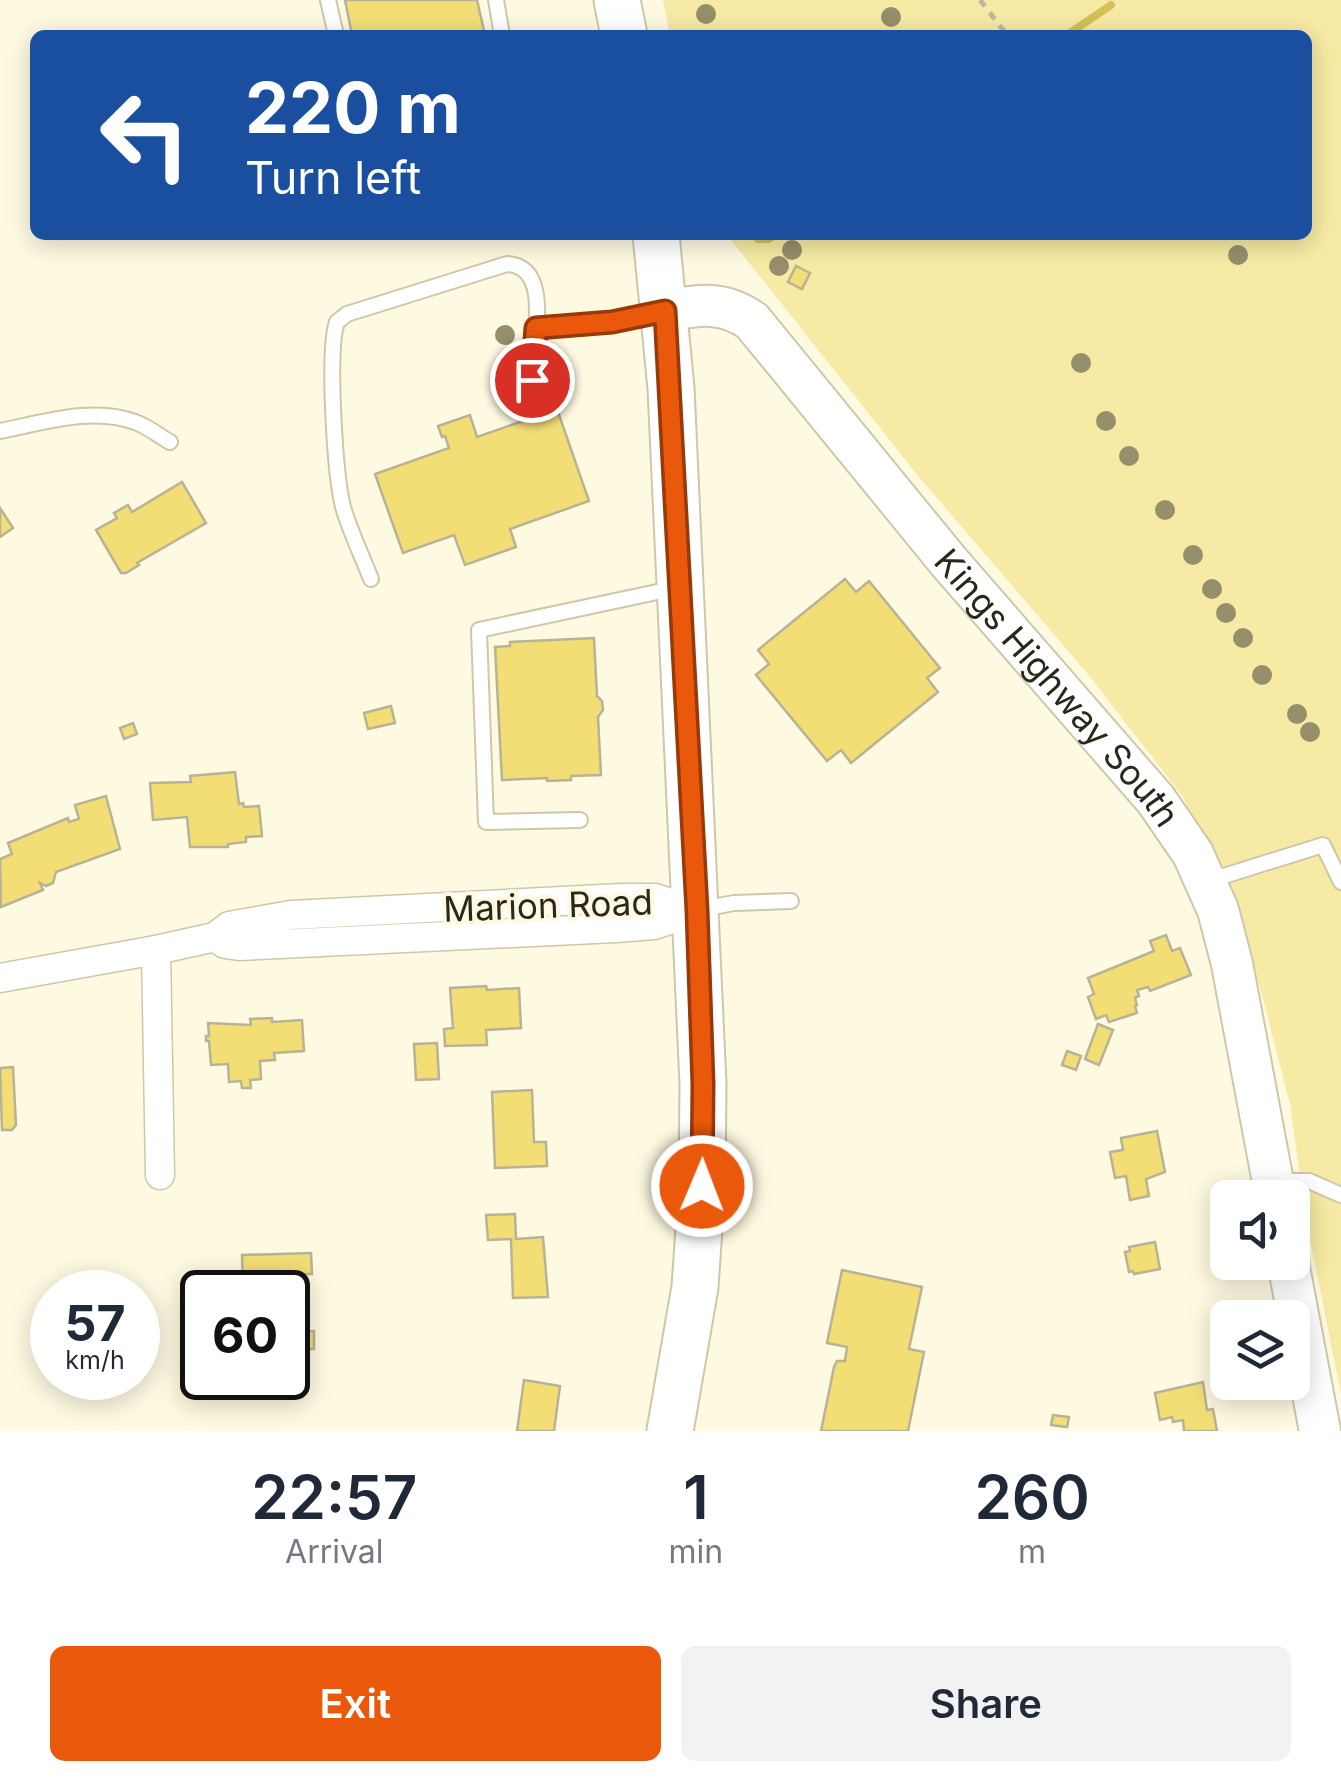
<!DOCTYPE html>
<style>
:root{--surface:#fff;--page:#f2f2f3;--text:#1f2937;--muted:#747a83;--accent:#ea580c}
body{margin:0;font-family:Inter,sans-serif;background:var(--page);color:var(--text);height:100vh;display:flex;flex-direction:column;font-size:38px;white-space:nowrap}
*{box-sizing:border-box;margin:0}
p{font-size:32px;color:var(--muted)}
.icon{flex:none;width:55px;height:55px;fill:none;stroke:currentColor;stroke-width:2;stroke-linecap:round;stroke-linejoin:round}
.map{position:relative;height:1431px;overflow:hidden}
.sheet{display:flex;flex-direction:column;background:var(--surface);flex:1}
.sheet>*{flex:none}
.top-card{position:absolute;left:30px;top:30px;width:1282px;height:210px;border-radius:15px;box-shadow:0 5px 25px #0003;background:#1a4fa0;color:#fff;overflow:hidden}
.fabs{position:absolute;left:1210px;top:1180px;display:grid;gap:20px}
.fabs a{display:grid;place-items:center;width:100px;height:100px;border-radius:15px;background:var(--surface);box-shadow:0 5px 25px #0003;font-size:50px}
.speed{position:absolute;left:30px;top:1270px;display:flex;gap:20px;font-size:50px;font-weight:700;text-align:center}
.speed>*{display:grid;place-content:center;width:130px;height:130px;border-radius:50%;background:var(--surface);box-shadow:0 5px 25px #0003;line-height:1}
.speed small{font-size:25px;font-weight:400}
.speed .limit{border:5px solid #111;border-radius:15px;background:#fff;color:#111}
.pin{position:absolute;display:grid;place-items:center;width:85px;height:85px;color:#fff;margin:-42px;border:5px solid #fff;border-radius:50%;box-shadow:0 2px 10px #0007}
.me{position:absolute;width:110px;margin:-55px;rotate:1deg;stroke-linejoin:round;filter:drop-shadow(0 0 8px #0008)}
.turn{display:flex;align-items:center;gap:35px;height:210px;padding:0 50px;font-size:45px}
.turn .icon{width:130px;height:130px;stroke-width:2.5}
.turn b{display:block;font-size:70px;line-height:85px}
.eta{display:flex;justify-content:space-evenly;align-items:center;height:170px;text-align:center}
.eta b{font-size:60px;font-weight:600;line-height:70px}
.button{display:flex;gap:20px;margin-top:auto;padding:20px 50px}
.button a{flex:1;height:115px;border-radius:15px;background:var(--accent);color:#fff;font-size:40px;font-weight:600;line-height:115px;text-align:center}
.button a+a{background:var(--page);color:var(--text)}
.map>svg:first-child{display:block}
</style>
<div class="map">
<svg width="1341" height="1431" viewBox="0 0 1341 1431">
<rect width="100%" height="100%" fill="#fefae1"/>
<polygon fill="#f7eaa4" points="663,0 1341,0 1341,1394 1307,1224 1290,1104 1262,995 1233,904 1183,797 1091,678 919,477 727,235 1308,235 1308,35 670,35"/>
<g fill="none" stroke-linecap="round" stroke-linejoin="round">
<g stroke="#d5c158" stroke-width="8">
<polyline points="1067,35 1111,5"/>
<polyline points="758,239 769,239 775,235"/>
</g>
</g>
<g fill="#f3de76" stroke="#b9b396" stroke-width="2.5">
<polygon points="345,0 477,0 485,35 352,35"/>
<polygon points="796,266 810,273 802,289 788,282"/>
<polygon points="557,409 589,501 510,529 516,547 465,565 454,535 403,553 375,474 449,448 445,436 442,437 438,426 441,425 470,415 477,437"/>
<polygon points="182,482 206,523 137,563 139,565 126,573 121,573 96,530 117,518 114,513 128,505 132,512"/>
<polygon points="0,508 13,528 0,537"/>
<polygon points="845,579 856,592 869,581 940,668 927,678 938,692 851,763 841,750 827,761 756,675 769,664 758,650"/>
<polygon points="594,638 597,696 602,701 603,710 598,717 601,775 571,776 571,780 547,781 547,778 502,780 495,647 510,646 510,642"/>
<polygon points="391,706 395,723 368,729 364,713"/>
<polygon points="133,723 137,734 124,739 120,728"/>
<polygon points="235,772 239,804 243,803 244,807 259,806 262,836 246,837 246,842 228,844 228,847 190,847 187,817 153,820 150,783 191,782 190,776"/>
<polygon points="106,796 120,849 56,872 53,883 46,886 40,883 43,890 1,907 0,859 12,854 8,843 68,818 69,822 79,819 75,805"/>
<polygon points="1166,935 1172,951 1180,948 1191,975 1150,991 1148,987 1137,990 1139,996 1135,998 1137,1005 1135,1006 1137,1013 1109,1022 1106,1015 1096,1019 1088,997 1094,994 1088,978 1154,951 1150,941"/>
<polygon points="486,986 487,990 519,988 521,1028 486,1030 487,1045 445,1046 444,1029 453,1028 450,988"/>
<polygon points="272,1018 272,1022 302,1020 304,1051 274,1053 275,1060 260,1061 261,1079 250,1080 251,1088 242,1088 241,1081 229,1082 228,1064 211,1065 209,1041 206,1041 206,1036 209,1036 208,1023 251,1025 250,1019"/>
<polygon points="1098,1024 1113,1030 1099,1065 1085,1059"/>
<polygon points="437,1043 439,1079 416,1080 414,1044"/>
<polygon points="1067,1051 1081,1056 1076,1070 1062,1065"/>
<polygon points="13,1067 16,1125 12,1130 2,1130 0,1068"/>
<polygon points="532,1090 534,1142 546,1142 547,1166 495,1168 492,1092"/>
<polygon points="1157,1131 1165,1172 1146,1179 1149,1196 1130,1200 1126,1176 1115,1178 1110,1152 1123,1150 1121,1138"/>
<polygon points="515,1214 516,1239 543,1237 548,1297 513,1298 511,1239 488,1240 486,1215"/>
<polygon points="1155,1242 1160,1269 1134,1274 1133,1271 1129,1272 1125,1252 1130,1251 1129,1247"/>
<polygon points="311,1253 312,1274 297,1274 298,1296 302,1296 305,1306 298,1310 302,1329 298,1329 299,1332 314,1331 314,1349 288,1349 288,1292 243,1292 242,1255"/>
<polygon points="842,1270 922,1287 909,1349 924,1352 908,1431 821,1431 834,1367 837,1361 845,1361 847,1347 827,1343"/>
<polygon points="524,1380 560,1386 554,1431 517,1431"/>
<polygon points="1203,1382 1207,1410 1213,1409 1217,1431 1184,1431 1183,1420 1173,1422 1172,1417 1160,1420 1155,1393"/>
<polygon points="1053,1415 1069,1417 1067,1427 1051,1425"/>
</g>
<g fill="none" stroke-linecap="round" stroke-linejoin="round">
<defs>
<g id="lane">
<polyline points="328,0 336,35"/>
<polyline points="496,0 502,35"/>
<polyline points="536,327 611,322 659,312"/>
<path d="M0 431C42 423 93 406 135 422 147 426 159 436 170 442"/>
<path d="M371 579C362 556 350 531 343 507 335 475 327 351 337 322L347 314 507 264C555 267 531 347 532 378 532 389 536 399 540 409"/>
<polyline points="580,820 486,822 479,630 676,588"/>
<polyline points="1211,880 1323,845 1341,882"/>
<polyline points="702,909 734,903 791,901"/>
<polyline points="1278,1181 1309,1181 1341,1195"/>
</g>
<g id="street">
<polyline points="156,950 160,1175"/>
<polyline points="0,978 156,950 215,937 229,926 291,915 621,898 655,898 697,911 654,925 616,928 239,946 225,944 215,937"/>
</g>
<g id="secondary">
<path id="s1" d="M665 311C698 305 723 300 752 321L949 562 1156 800 1193 854 1218 910 1232 964 1276 1198"/>
<polyline points="1288,1262 1320,1431"/>
</g>
<g id="primary">
<polyline points="617,0 624,35"/>
<polyline points="656,235 671,388 703,1084 702,1185 695,1287 670,1431"/>
</g>
</defs>
<use href="#lane" stroke="#cdc8aa" stroke-width="18"/>
<use href="#street" stroke="#cdc8aa" stroke-width="31"/>
<use href="#secondary" stroke="#cdc8aa" stroke-width="44"/>
<use href="#primary" stroke="#cdc8aa" stroke-width="49"/>
<polyline stroke="#bbb8a3" stroke-width="5" stroke-dasharray="8 8" stroke-linecap="butt" points="980,0 1007,35"/>
<use href="#lane" stroke="#fff" stroke-width="14"/>
<use href="#street" stroke="#fff" stroke-width="28"/>
<use href="#secondary" stroke="#fff" stroke-width="40"/>
<use href="#primary" stroke="#fff" stroke-width="45"/>
</g>
<g fill="#968f6b">
<circle cx="706" cy="14" r="10"/>
<circle cx="891" cy="17" r="10"/>
<circle cx="792" cy="250" r="10"/>
<circle cx="1238" cy="255" r="10"/>
<circle cx="779" cy="266" r="10"/>
<circle cx="505" cy="335" r="10"/>
<circle cx="1081" cy="363" r="10"/>
<circle cx="1106" cy="421" r="10"/>
<circle cx="1129" cy="456" r="10"/>
<circle cx="1165" cy="510" r="10"/>
<circle cx="1193" cy="555" r="10"/>
<circle cx="1212" cy="589" r="10"/>
<circle cx="1226" cy="613" r="10"/>
<circle cx="1243" cy="638" r="10"/>
<circle cx="1262" cy="675" r="10"/>
<circle cx="1297" cy="714" r="10"/>
<circle cx="1310" cy="732" r="10"/>
</g>
<g fill="none" stroke-linecap="round" stroke-linejoin="round">
<defs>
<polyline id="route" points="532,380 536,328 612,322 665,311 697,910 703,1084 702,1186"/>
</defs>
<use href="#route" stroke="#983908" stroke-width="25"/>
<use href="#route" stroke="#ea580c" stroke-width="18"/>
</g>
<g text-anchor="middle" dominant-baseline="central" stroke-width="8" stroke-linejoin="round" paint-order="stroke">
<g font-size="35" fill="#2a281d" stroke="#fefae1">
<text stroke="none"><textPath href="#s1" startOffset="568">Kings Highway South</textPath></text>
<text transform="translate(548 905) rotate(-2)">Marion Road</text>
</g>
</g>
</svg>
<div class="fabs">
<a><svg class="icon" aria-label="sound" viewBox="0 0 24 24"><path d="M4 9h4l5-4v14l-5-4H4zM17 9q2 3 0 6"/></svg></a>
<a><svg class="icon" aria-label="layers" viewBox="0 0 24 24"><path d="M12 4l9 5-9 5-9-5zM3 14l9 5 9-5"/></svg></a>
</div>
<div class="speed"><div>57<small>km/h</small></div><div class="limit">60</div></div>
<div class="pin" style="left:532px;top:380px;background:#d93025"><svg class="icon" aria-label="arrive" viewBox="0 0 24 24"><path d="M6 21V4h12l-3 4 3 4H6"/></svg></div>
<svg class="me" style="left:702px;top:1186px" viewBox="-20 -20 40 40"><circle r="17" fill="#ea580c" stroke="#fff" stroke-width="3"/><path d="M0-11L8 9 0 5-8 9z" fill="#fff"/></svg>
<div class="top-card">
<div class="turn"><svg class="icon" aria-label="left" viewBox="0 0 24 24"><path d="M17 20v-9H6M10 6l-5 5 5 5"/></svg><div><b>220 m</b>Turn left</div></div>
</div>
</div>
<section class="sheet">
<div class="eta">
<div><b>22:57</b><p>Arrival</p></div>
<div><b>1</b><p>min</p></div>
<div><b>260</b><p>m</p></div>
</div>
<div class="button"><a>Exit</a><a>Share</a></div>
</section>
